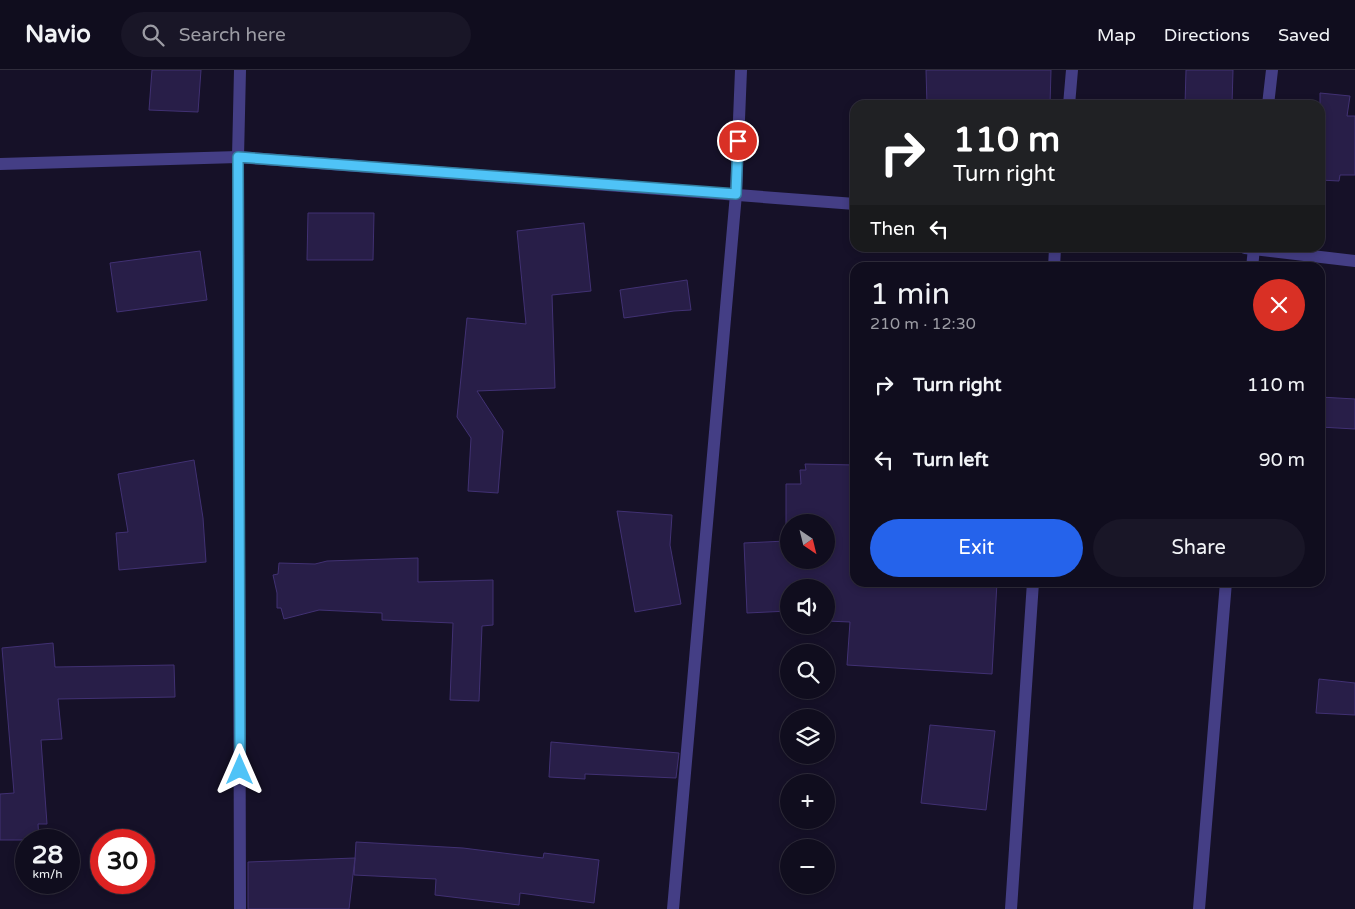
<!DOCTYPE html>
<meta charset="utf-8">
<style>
:root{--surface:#100d1e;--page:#191627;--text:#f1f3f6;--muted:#9c9ca4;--line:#302d3c;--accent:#2563eb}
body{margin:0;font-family:"Varela Round",sans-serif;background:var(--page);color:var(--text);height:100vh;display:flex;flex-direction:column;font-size:19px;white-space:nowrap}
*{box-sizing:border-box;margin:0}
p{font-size:16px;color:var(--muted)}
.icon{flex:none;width:28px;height:28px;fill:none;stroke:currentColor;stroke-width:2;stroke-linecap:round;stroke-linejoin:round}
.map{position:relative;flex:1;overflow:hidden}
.panel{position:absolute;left:850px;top:192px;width:475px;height:325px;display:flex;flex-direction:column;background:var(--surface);border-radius:15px;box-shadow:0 2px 8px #0003,0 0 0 1px var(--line)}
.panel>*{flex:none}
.top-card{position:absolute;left:850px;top:30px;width:475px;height:152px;border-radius:15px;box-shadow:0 2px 8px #0003,0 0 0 1px var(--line);background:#202124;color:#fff;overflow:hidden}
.needle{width:32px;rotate:145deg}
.tools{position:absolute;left:780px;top:444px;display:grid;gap:10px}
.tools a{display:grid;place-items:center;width:55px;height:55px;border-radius:50%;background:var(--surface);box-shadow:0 2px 8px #0003,0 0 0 1px var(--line);font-size:25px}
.speed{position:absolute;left:15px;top:759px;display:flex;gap:10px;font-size:25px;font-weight:700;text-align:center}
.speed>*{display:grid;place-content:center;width:65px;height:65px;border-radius:50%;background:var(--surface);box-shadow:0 2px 8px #0003,0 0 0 1px var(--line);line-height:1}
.speed small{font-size:12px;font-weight:400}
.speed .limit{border:8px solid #d22;background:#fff;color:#111}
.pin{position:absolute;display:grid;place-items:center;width:42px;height:42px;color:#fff;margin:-21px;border:2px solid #fff;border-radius:50%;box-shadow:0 1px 5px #0007}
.me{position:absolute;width:55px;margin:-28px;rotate:0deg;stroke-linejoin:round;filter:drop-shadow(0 0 4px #0008)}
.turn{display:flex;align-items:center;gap:18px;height:105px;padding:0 20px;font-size:22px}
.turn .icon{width:65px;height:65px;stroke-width:2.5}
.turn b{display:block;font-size:35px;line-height:42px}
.then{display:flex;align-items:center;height:48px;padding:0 20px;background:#0003;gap:10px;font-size:19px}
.round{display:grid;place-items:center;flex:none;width:52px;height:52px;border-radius:26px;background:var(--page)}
.headline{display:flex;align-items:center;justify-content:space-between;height:85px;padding:0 20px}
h1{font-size:30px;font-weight:600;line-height:38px}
.action{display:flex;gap:10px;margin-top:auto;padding:10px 20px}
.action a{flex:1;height:58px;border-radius:30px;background:var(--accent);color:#fff;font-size:20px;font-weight:600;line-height:58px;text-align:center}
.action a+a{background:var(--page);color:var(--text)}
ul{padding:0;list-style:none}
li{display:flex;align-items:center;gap:15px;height:75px;padding:0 20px}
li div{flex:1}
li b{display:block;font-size:19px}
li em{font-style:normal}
header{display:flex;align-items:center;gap:30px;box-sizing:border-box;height:70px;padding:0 25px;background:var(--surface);border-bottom:1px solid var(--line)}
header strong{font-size:24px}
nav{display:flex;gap:28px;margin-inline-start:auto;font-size:18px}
.search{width:350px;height:45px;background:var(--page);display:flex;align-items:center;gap:12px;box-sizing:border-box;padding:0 18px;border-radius:28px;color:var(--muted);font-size:19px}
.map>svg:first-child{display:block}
</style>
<header>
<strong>Navio</strong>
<div class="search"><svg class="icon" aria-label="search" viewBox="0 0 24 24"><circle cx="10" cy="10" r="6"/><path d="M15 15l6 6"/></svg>Search here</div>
<nav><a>Map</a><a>Directions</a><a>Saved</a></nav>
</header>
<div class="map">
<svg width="1355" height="839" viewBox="0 0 1355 839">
<rect width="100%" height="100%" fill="#161128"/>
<g fill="#281e48" stroke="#413173" fill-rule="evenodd">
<polygon points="152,0 201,0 198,42 149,40"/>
<polygon points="926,0 1051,0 1050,35 927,35"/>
<polygon points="1186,0 1233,0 1232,35 1185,35"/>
<polygon points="1320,23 1350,26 1347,46 1355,46 1355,105 1340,105 1339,111 1320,110"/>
<polygon points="308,143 374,143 373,190 307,190"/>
<polygon points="584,153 591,221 552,225 555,318 477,321 503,361 498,423 468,421 471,368 457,347 467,248 526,254 517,161"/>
<polygon points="200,181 207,230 117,242 110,193"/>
<polygon points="687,210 691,240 674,241 624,248 620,220"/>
<polygon points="1320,327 1355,329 1355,359 1320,357"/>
<polygon points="194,390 203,448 206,492 119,500 116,463 128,462 118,404"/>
<path d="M805 394 855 395V512H997L992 604 847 595 850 552 826 551V518H789V541L747 543 744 473 786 471V414H801L800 400H806ZM789 452H826V490H789Z"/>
<polygon points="617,441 672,445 670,475 681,534 635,542"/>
<polygon points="418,488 418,512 493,510 493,555 482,556 479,631 450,630 453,553 382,550 382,543 319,540 284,549 281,538 277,538 277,523 273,505 278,504 279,493 315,494 327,491"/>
<polygon points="53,573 55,597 174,595 175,627 58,629 62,669 41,670 47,754 38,754 39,770 0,770 0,724 14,723 2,578"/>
<polygon points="1319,609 1355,613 1355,645 1316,643"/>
<polygon points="930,655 995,661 986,740 921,733"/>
<polygon points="551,672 679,683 676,708 585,704 585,709 549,707"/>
<polygon points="356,772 463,778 543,788 544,783 599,790 594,833 520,823 519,835 435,825 436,809 354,805"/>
<polygon points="355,788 349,839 248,839 248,792"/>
</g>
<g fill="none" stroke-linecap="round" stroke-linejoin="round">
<g stroke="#443e85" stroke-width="12">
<polyline points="1069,35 1072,0"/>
<polyline points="1268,35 1272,0"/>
<polyline points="0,94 238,87 855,134"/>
<polyline points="1245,178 1355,191"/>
<polyline points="1054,198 1055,178"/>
<polyline points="1252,198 1254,178"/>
<polyline points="240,839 238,87 240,0"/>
<polyline points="673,839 736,124 741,0"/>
<polyline points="1011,839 1033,512"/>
<polyline points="1199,839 1226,512"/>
</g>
</g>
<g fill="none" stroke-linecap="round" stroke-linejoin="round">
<defs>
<polyline id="route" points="240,700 238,87 736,124 738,71"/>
</defs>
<use href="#route" stroke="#337fa1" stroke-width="12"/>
<use href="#route" stroke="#4fc3f7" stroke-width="9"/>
</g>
</svg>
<div class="tools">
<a><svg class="needle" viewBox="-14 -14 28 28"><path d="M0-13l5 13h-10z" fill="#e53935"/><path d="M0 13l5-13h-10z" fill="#9c9ca4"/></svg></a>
<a><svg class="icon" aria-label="sound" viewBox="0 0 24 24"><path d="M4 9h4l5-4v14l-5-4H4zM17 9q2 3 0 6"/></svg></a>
<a><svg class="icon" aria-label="search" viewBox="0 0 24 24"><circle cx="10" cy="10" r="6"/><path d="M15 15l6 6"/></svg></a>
<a><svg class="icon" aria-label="layers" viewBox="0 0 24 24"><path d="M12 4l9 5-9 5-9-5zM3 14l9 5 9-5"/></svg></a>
<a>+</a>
<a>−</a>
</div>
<div class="speed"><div>28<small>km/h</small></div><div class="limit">30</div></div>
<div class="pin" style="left:738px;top:71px;background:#d93025"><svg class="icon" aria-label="arrive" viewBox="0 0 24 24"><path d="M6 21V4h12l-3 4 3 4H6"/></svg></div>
<svg class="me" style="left:240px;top:700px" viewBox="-20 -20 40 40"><path d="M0-17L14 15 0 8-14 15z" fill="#4fc3f7" stroke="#fff" stroke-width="4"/></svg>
<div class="top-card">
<div class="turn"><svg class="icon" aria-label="right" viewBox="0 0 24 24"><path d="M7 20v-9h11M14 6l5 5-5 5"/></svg><div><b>110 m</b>Turn right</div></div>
<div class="then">Then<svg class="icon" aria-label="left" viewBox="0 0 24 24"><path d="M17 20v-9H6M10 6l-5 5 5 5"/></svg></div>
</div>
<section class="panel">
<div class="headline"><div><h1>1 min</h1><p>210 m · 12:30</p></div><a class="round" style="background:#d93025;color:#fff"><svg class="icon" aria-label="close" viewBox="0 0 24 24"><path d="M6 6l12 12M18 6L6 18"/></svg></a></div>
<ul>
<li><svg class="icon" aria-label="right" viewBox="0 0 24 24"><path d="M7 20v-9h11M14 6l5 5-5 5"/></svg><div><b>Turn right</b></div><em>110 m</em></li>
<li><svg class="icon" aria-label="left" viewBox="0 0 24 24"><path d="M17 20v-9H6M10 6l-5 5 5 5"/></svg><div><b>Turn left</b></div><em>90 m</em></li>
</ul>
<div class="action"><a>Exit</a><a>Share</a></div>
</section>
</div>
